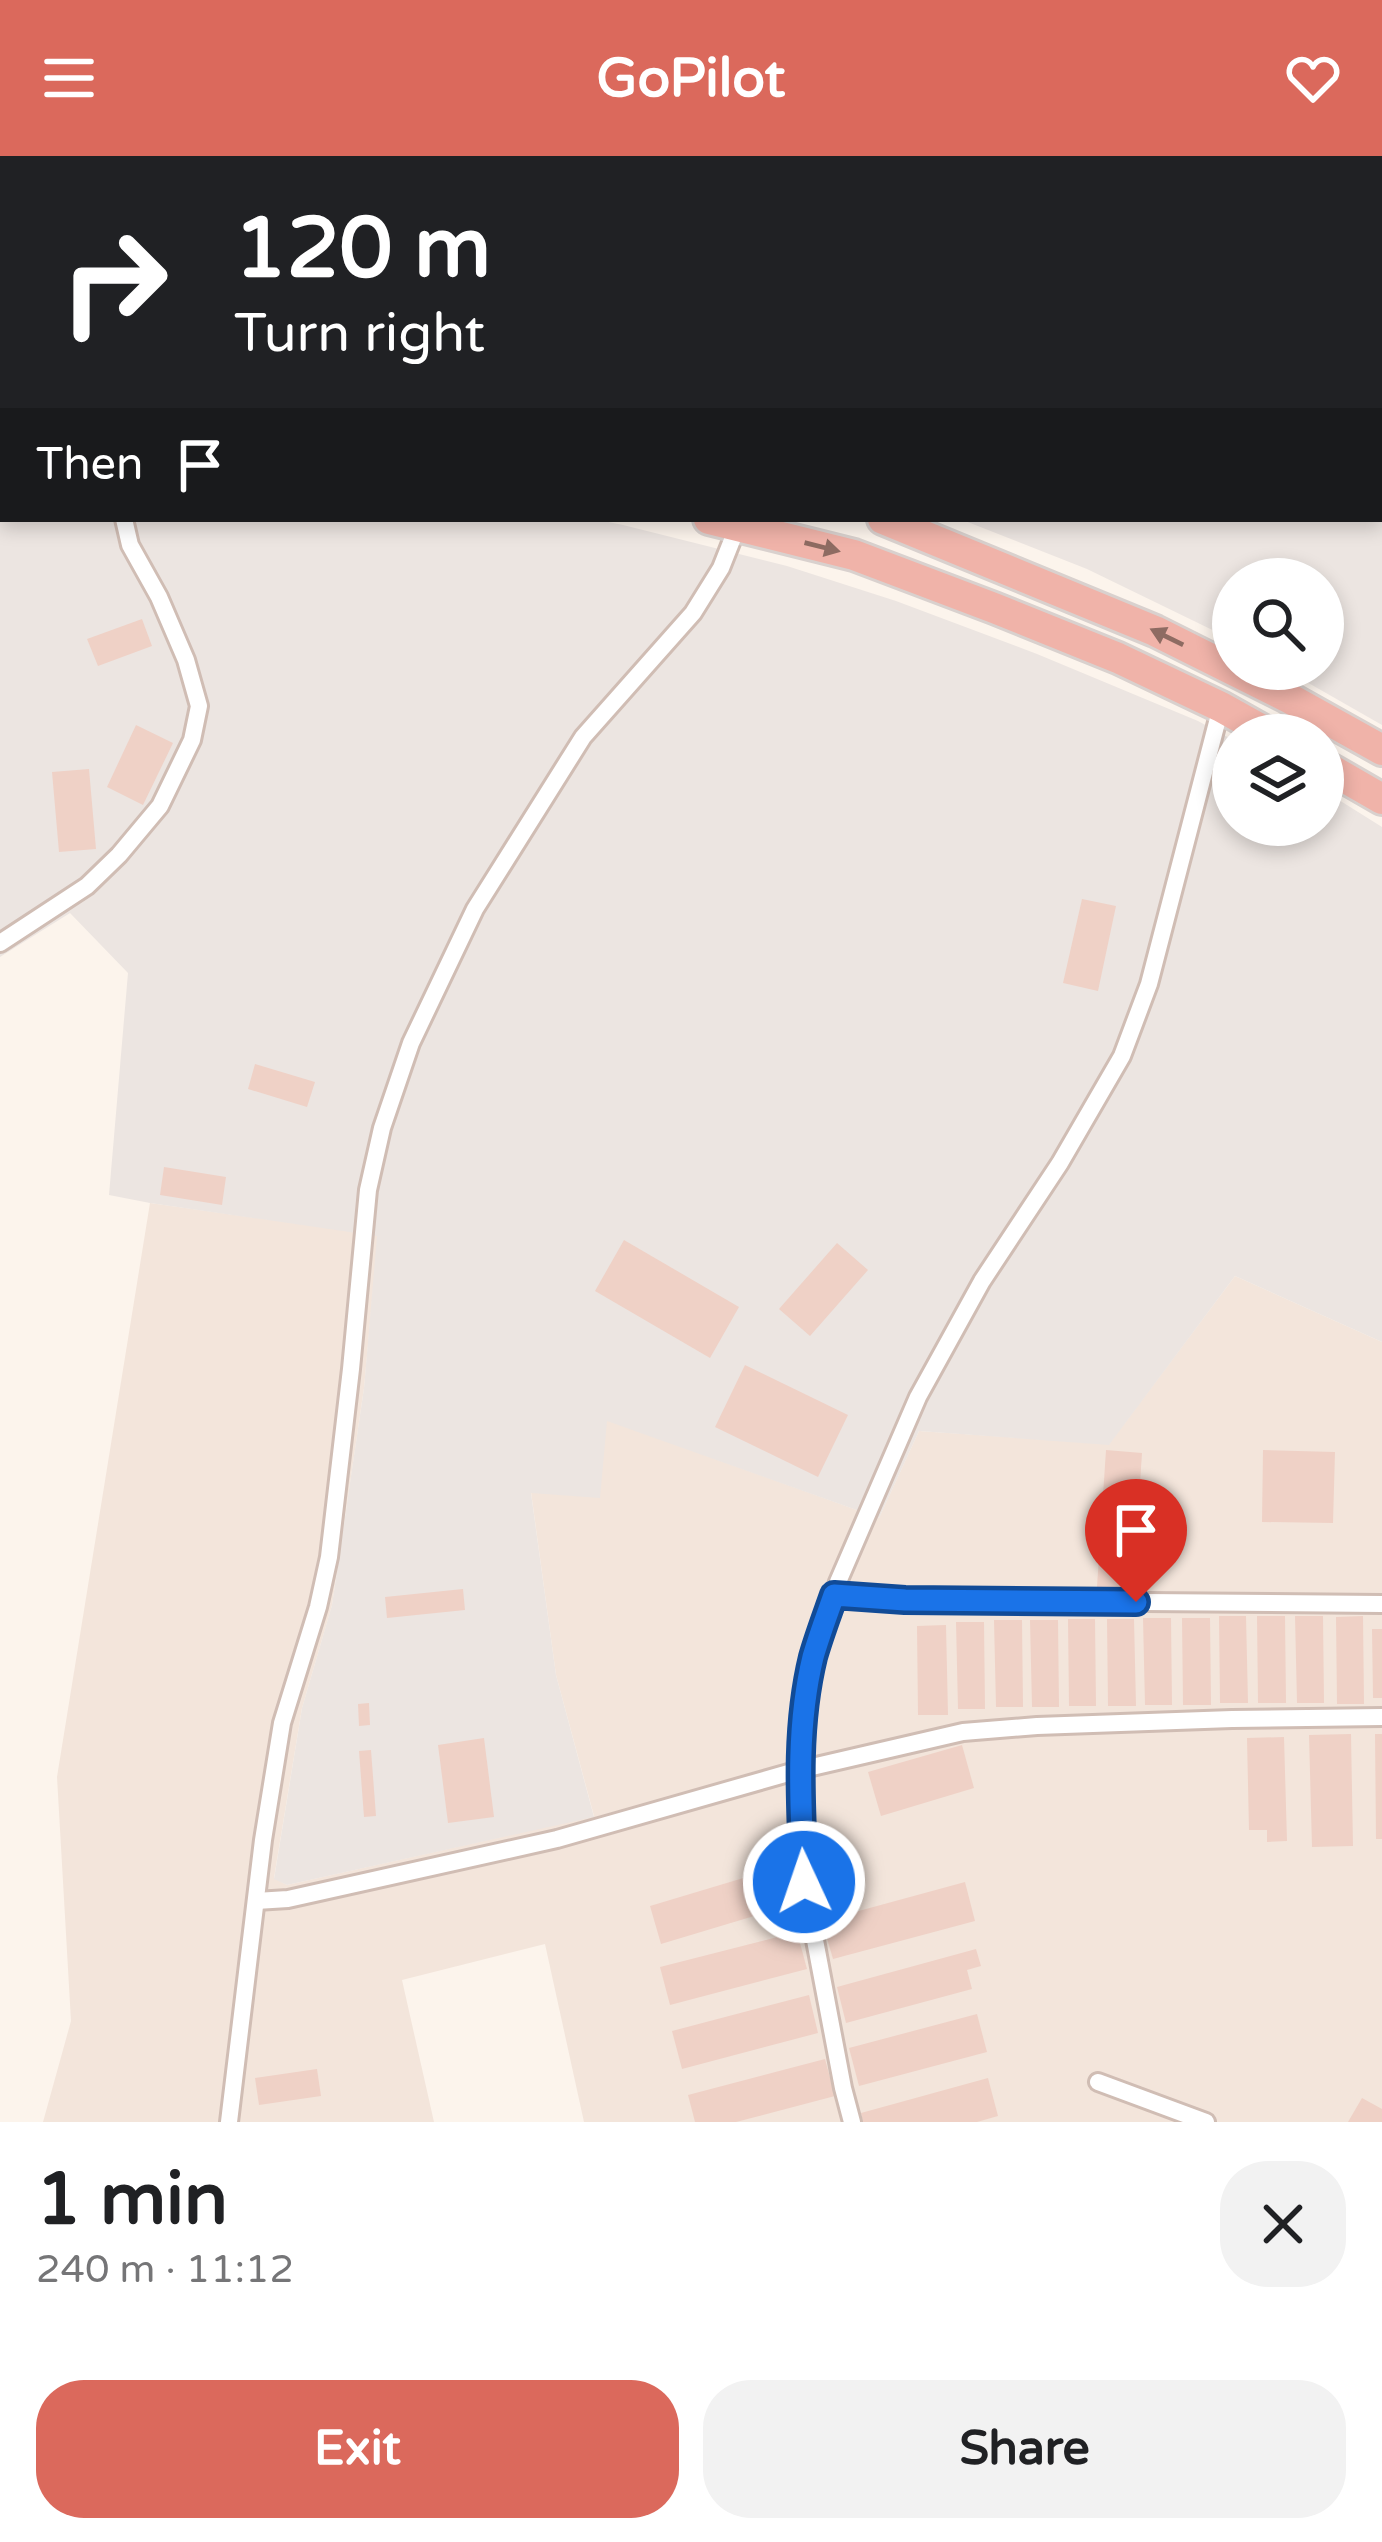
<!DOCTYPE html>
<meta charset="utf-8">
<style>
:root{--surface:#fff;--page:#f2f2f2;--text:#202124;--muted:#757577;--accent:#db695c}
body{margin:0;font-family:"Varela Round",sans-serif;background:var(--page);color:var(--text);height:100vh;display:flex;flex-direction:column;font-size:45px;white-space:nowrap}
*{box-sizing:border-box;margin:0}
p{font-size:39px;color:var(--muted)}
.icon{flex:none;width:66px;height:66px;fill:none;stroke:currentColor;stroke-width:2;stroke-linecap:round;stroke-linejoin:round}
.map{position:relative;height:1966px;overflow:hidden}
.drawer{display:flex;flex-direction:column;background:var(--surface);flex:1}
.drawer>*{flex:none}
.top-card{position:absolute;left:0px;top:0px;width:1383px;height:366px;box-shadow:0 6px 18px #0003;background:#202124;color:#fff;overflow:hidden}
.tools{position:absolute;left:1212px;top:402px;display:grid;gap:24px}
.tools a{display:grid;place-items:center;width:132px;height:132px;border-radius:50%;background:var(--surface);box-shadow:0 6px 18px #0003;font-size:60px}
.pin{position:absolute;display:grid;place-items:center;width:102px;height:102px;color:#fff;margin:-123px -51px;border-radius:50% 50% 50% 0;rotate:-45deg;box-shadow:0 0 12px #0007}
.pin .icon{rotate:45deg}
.me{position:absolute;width:132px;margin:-66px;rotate:357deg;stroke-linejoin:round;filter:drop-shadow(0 0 9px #0008)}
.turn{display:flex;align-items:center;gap:42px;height:252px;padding:0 36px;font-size:54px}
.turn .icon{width:156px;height:156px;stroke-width:2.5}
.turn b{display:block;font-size:84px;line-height:102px}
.then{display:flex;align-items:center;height:114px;padding:0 36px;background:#0003;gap:24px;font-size:45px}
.round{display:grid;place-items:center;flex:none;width:126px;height:126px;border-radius:48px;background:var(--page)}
.headline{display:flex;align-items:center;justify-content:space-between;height:204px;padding:0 36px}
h1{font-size:72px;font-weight:700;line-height:90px}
.cta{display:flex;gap:24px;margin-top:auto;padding:24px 36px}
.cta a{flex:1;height:138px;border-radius:48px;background:var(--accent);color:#fff;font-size:48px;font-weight:700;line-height:138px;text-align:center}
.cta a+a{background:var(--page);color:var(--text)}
header{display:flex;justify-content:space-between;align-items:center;height:156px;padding:0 36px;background:var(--accent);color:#fff;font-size:54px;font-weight:700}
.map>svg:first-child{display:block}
</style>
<header><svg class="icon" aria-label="menu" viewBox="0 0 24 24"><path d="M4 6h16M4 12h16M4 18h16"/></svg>GoPilot<svg class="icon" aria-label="heart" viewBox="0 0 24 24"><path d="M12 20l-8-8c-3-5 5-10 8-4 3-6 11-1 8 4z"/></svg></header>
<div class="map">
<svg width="1382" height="1966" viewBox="0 0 1382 1966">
<rect width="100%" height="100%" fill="#fcf4ec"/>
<polygon fill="#f3e5db" points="150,1047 378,1079 364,1232 332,1449 302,1552 274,1722 287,1729 594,1660 556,1519 531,1336 607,1264 879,1362 919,1275 1109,1288 1235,1120 1382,1186 1382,1966 584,1966 545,1788 402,1824 434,1966 43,1966 71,1865 57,1621"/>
<g fill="#ece5e1">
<polygon points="0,0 1382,0 1382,569 1284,513 1323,513 1323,423 1233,423 1233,484 1087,413 960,363 1380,363 1380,3 3,3 3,159 0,158"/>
<polygon points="0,252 3,252 3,363 594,363 623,369 787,410 896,445 1037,498 1198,565 1233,584 1233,669 1323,669 1323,634 1382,671 1382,1186 1235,1120 1109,1289 919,1275 879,1362 607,1265 600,1342 531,1337 556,1519 594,1661 287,1729 274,1723 302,1552 332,1449 364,1232 377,1080 150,1047 109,1039 128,817 70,757 0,801"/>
</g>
<g fill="#efd1c6">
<polygon points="142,463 152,490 98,510 87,483"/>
<polygon points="136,569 173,587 143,649 107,631"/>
<polygon points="89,613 96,693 59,696 52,616"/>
<polygon points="1082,743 1116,750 1098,835 1063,827"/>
<polygon points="255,908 315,926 307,951 248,933"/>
<polygon points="164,1011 226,1021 222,1049 160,1039"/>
<polygon points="624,1084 739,1151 710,1202 595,1135"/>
<polygon points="837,1087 868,1114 810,1180 779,1153"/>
<polygon points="745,1209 848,1259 818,1321 715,1271"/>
<polygon points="1106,1294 1142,1297 1133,1434 1097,1431"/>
<polygon points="1263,1294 1335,1296 1333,1367 1262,1366"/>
<polygon points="463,1433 465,1454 387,1462 385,1441"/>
<polygon points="1219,1460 1246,1460 1248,1547 1220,1547"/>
<polygon points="1257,1460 1285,1460 1286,1547 1258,1547"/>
<polygon points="1295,1460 1323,1460 1324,1547 1297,1547"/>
<polygon points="1363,1460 1364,1548 1337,1548 1336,1461"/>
<polygon points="1143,1462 1171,1462 1172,1549 1145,1549"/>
<polygon points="1182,1462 1210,1462 1211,1549 1183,1549"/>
<polygon points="1068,1463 1095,1463 1096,1550 1069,1550"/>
<polygon points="1107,1463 1134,1463 1136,1550 1108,1550"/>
<polygon points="994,1464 1022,1464 1023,1551 996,1551"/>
<polygon points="1030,1464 1058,1464 1059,1551 1032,1551"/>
<polygon points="956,1466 984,1466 985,1553 958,1553"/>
<polygon points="946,1469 948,1559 918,1559 917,1470"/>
<polygon points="1372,1473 1382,1473 1382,1542 1373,1542"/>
<polygon points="369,1547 370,1569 359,1570 358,1548"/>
<polygon points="1351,1578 1353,1690 1312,1691 1309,1579"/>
<polygon points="1375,1578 1382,1578 1382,1683 1376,1683"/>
<polygon points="1284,1581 1287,1685 1267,1686 1267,1674 1249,1674 1247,1582"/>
<polygon points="484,1582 494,1661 448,1667 438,1589"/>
<polygon points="962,1589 974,1632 881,1660 868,1616"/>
<polygon points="371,1594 376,1660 364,1661 359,1595"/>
<polygon points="760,1717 771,1755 661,1788 650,1750"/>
<polygon points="965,1726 975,1765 833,1803 822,1765"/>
<polygon points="797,1776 807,1813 670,1849 660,1811"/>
<polygon points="976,1793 981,1810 967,1814 972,1833 846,1867 837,1831"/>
<polygon points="809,1839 818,1877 682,1913 672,1875"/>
<polygon points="977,1858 987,1896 859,1930 849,1892"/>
<polygon points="825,1903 835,1940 736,1966 695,1966 688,1939"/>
<polygon points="317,1913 321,1940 259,1949 255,1922"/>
<polygon points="988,1922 998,1960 977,1966 863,1966 861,1957"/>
<polygon points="1362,1942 1382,1953 1382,1966 1348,1966"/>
</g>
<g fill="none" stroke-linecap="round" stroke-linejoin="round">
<defs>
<polyline id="lane" points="714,3 718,0"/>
<g id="street">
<polyline points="208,0 211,3"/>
<polyline points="1132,3 1135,0"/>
<polyline points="0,787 87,730 119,699 160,650 192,584 199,550 186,504 159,441 130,389 124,363"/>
<polyline points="834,1439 905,1444 1382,1448"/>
<polyline points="256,1745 288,1743 557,1683 799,1614 963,1576 1037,1570 1232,1563 1382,1561"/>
<polyline points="1098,1926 1206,1966"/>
<polyline points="229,1966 263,1684 282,1567 318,1451 329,1401 351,1213 368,1034 382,972 411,887 475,753 583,581 693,457 721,412 738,369"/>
<polyline points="852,1966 843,1932 804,1726 799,1614 804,1556 813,1501 838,1426 918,1241 982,1125 1060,1007 1122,900 1149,828 1221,551"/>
</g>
<g id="highway">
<polyline points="0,178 3,178"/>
<polyline points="0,225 3,225"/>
<polyline points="709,363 854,399 994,452 1118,502 1221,551 1271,579"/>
<polyline points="883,363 1155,475 1287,541 1382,594"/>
<polyline points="1323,609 1382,643"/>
</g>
</defs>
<use href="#lane" stroke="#d0bdb4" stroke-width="15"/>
<use href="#street" stroke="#d0bdb4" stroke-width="22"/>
<use href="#highway" stroke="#d9d1ce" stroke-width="36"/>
<use href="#lane" stroke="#fff" stroke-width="9"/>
<use href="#street" stroke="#fff" stroke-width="16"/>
<use href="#highway" stroke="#f0b3a9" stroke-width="30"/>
</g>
<defs><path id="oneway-solid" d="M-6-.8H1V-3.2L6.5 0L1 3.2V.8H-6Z" transform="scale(3)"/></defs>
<g fill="#8e6b62">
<use href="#oneway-solid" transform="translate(822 391) rotate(14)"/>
<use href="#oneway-solid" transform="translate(1167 481) rotate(-154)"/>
</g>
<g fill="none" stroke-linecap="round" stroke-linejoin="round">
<defs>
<path id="route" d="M804 1726C801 1651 795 1575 813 1501 819 1480 827 1459 834 1439L905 1444 1136 1446"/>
</defs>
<use href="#route" stroke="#114b97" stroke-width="30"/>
<use href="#route" stroke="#1a73e8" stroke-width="21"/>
</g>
</svg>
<div class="tools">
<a><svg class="icon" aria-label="search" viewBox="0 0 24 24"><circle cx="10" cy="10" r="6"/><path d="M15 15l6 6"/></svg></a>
<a><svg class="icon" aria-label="layers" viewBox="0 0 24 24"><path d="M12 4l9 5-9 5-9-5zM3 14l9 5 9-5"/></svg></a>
</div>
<div class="pin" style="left:1136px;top:1446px;background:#d93025"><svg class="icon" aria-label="arrive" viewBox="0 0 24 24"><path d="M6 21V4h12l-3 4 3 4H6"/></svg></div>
<svg class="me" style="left:804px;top:1726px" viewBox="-20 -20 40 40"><circle r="17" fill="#1a73e8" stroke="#fff" stroke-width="3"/><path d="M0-11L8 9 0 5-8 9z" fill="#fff"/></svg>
<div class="top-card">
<div class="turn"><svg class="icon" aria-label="right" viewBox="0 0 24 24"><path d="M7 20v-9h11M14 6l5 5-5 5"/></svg><div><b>120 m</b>Turn right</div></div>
<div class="then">Then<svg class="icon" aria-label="arrive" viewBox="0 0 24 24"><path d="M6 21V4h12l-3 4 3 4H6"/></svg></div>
</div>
</div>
<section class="drawer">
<div class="headline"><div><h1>1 min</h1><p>240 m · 11:12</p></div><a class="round"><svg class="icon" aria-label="close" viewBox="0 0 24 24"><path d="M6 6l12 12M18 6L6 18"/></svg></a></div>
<div class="cta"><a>Exit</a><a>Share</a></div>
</section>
